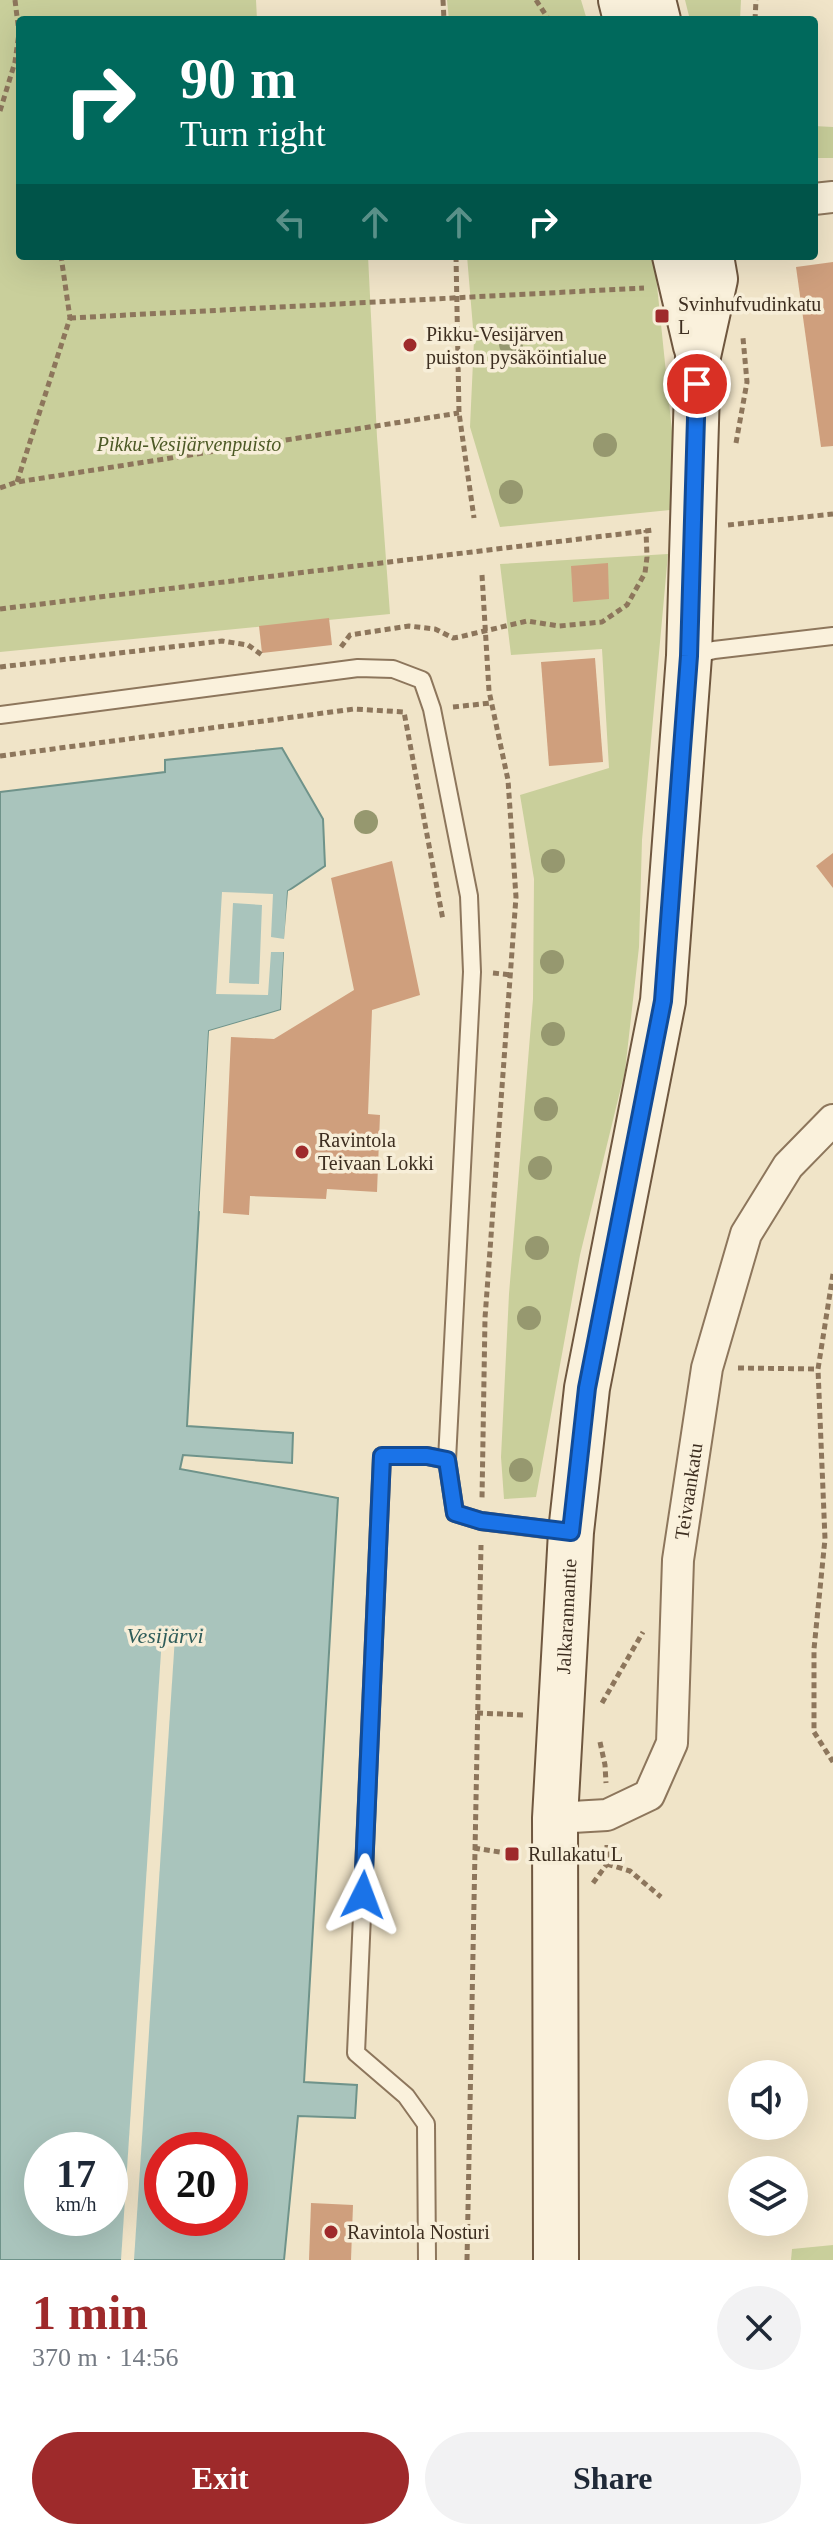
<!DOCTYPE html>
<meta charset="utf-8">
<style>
:root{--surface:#fff;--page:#f2f2f3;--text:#1f2937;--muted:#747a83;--accent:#9e2a2b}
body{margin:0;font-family:"Times New Roman",serif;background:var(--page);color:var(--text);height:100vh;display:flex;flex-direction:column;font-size:30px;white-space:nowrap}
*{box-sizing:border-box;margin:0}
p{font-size:26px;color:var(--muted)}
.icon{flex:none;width:44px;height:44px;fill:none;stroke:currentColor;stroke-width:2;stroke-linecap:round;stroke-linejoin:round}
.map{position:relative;height:2260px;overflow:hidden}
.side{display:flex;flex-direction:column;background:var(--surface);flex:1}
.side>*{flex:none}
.banner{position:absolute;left:16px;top:16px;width:802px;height:244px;border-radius:8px;box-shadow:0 8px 32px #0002;background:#00695c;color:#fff;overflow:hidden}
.controls{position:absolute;left:728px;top:2060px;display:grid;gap:16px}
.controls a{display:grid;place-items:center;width:80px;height:80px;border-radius:50%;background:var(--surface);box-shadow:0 8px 32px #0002;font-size:40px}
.speed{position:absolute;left:24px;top:2132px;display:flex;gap:16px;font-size:40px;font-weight:700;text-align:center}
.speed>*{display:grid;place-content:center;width:104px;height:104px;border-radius:50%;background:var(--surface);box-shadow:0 8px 32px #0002;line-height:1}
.speed small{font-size:20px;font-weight:400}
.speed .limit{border:12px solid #d22;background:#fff;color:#111}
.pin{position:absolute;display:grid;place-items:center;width:68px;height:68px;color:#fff;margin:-34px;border:4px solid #fff;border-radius:50%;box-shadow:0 2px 8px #0007}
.me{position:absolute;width:88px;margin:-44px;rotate:3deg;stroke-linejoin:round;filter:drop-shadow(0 0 6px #0008)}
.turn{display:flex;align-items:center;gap:28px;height:168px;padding:0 32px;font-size:36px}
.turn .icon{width:104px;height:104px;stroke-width:2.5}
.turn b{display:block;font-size:56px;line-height:68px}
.lanes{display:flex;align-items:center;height:76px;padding:0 32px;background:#0003;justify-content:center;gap:40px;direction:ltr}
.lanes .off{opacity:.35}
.round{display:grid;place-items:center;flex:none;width:84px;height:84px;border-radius:42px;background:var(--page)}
.headline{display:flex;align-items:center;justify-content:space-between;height:136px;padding:0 32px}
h1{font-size:48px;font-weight:600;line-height:60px;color:var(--accent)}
.button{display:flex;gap:16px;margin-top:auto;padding:16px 32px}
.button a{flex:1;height:92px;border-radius:48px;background:var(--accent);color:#fff;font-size:32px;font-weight:600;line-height:92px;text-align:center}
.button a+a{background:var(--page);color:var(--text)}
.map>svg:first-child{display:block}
</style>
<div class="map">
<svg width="833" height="2260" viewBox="0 0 833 2260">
<rect width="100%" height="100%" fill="#f0e4c8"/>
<g fill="#c9cf9b">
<polygon points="0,0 256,0 257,20 20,20 20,256 368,256 377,437 390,614 0,652"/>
<polygon points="447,0 581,0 587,20 449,20"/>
<polygon points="685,0 741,0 740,20 690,20"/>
<polygon points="814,126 833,127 833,158 814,158"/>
<polygon points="467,256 654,256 680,509 500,527 470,427 474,340"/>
<polygon points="668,554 642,840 639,947 625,1071 580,1255 536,1497 504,1499 501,1457 509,1294 533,999 534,879 520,795 609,768 602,649 511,655 500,564"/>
<polygon points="833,2245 833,2260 791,2260 792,2249"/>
</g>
<path fill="#a9c4bc" stroke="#6f938a" stroke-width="2" fill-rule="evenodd" d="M282 748 323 819 325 866 288 891 281 1010 209 1031 187 1426 293 1433 292 1463 183 1455 180 1469 338 1498 304 2082 357 2085 355 2118 298 2116 284 2260H0V792L165 772V760ZM42 2150H110V2218H42ZM162 2150H230V2218H162Z"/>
<g fill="#f0e4c8" fill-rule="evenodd">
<path d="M300 887 292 893 284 1012 213 1034 203 1212 199 1211 209 1031 281 1010 284 952H271L268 995 216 994 222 892 273 894 271 937 284 939 288 891ZM233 903 262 905 259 984 229 983Z"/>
<polygon points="162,1637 175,1637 134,2260 121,2260"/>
</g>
<g fill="#cf9f7d">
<polygon points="833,262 833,446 821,447 796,267"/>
<polygon points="608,563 609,599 573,602 571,566"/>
<polygon points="329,618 332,645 262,653 259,626"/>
<polygon points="595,658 603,762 549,766 541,662"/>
<polygon points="833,853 833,888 816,866"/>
<polygon points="392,861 420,995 372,1010 368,1114 380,1115 377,1192 327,1189 326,1199 250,1196 249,1215 223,1213 231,1037 274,1039 354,990 331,878"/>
<polygon points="311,2203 353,2205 351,2260 309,2260"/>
</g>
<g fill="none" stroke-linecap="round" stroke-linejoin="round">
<defs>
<g id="lane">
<polyline points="691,656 714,650 833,636"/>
<polyline points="0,715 358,668 393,669 422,680 432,709 469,896 472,972 447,1460 455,1513 481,1521 569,1532"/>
<polyline points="427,2260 426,2124 406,2096 356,2053 382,1456 427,1456 447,1460"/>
</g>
<g id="street">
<polyline points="814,199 833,197"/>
<path id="s1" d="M555 1818 607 1815 649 1795 672 1743 678 1560 707 1368 746 1234 788 1166 833 1120"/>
</g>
<g id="secondary">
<polyline points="621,0 626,20"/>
<polyline points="653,0 658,20"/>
<polyline points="675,256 696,346"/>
<path id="s2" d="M556 2260 555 1818 571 1532 587 1388 663 1001 689 656 698 356 715 279 711 256"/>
</g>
</defs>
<use href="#lane" stroke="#8d765c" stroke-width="20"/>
<use href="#street" stroke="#8d765c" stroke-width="34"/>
<use href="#secondary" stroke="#6f573f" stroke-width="48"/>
<g stroke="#8d765c" stroke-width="5" stroke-dasharray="6 4" stroke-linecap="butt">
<polyline points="15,0 19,33"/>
<polyline points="443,0 444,20"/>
<polyline points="536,0 549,20"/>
<polyline points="755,20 756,0"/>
<polyline points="0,111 15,62 19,33"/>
<polyline points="456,256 459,413 474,518"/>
<polyline points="70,318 644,288"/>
<polyline points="736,443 747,382 743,338"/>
<polyline points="17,482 70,318 61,256"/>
<polyline points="0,488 17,482 459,413"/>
<polyline points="728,525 833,514"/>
<polyline points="482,575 489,691 508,780 516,897 485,1318 482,1499"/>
<polyline points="0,609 654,530"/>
<polyline points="341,647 350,635 409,626 435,629 453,638 459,637 527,621 559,626 602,622 627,605 645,573 647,557 646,530"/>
<polyline points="0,667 222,641 248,645 262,655"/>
<polyline points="453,707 491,703"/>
<polyline points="0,756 354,709 404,712 443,920"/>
<polyline points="493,973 512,975"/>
<polyline points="833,1274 818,1369 825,1539 814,1649 814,1732 833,1762"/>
<polyline points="738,1368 818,1369"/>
<polyline points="602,1703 643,1632"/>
<polyline points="477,1713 524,1715"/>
<polyline points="600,1742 605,1765 606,1783"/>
<polyline points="474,1848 512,1854"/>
<polyline points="607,1864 630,1871 661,1897"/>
<polyline points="593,1883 607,1864 607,1845"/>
<polyline points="467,2260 481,1545"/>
</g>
<use href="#lane" stroke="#faf1dc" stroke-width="16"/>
<use href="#street" stroke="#faf1dc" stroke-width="30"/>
<use href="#secondary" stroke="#faf1dc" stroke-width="44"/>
</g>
<g fill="#96986f">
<circle cx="511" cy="344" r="12"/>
<circle cx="605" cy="445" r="12"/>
<circle cx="511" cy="492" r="12"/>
<circle cx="366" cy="822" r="12"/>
<circle cx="553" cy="861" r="12"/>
<circle cx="552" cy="962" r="12"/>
<circle cx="553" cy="1034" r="12"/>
<circle cx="546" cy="1109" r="12"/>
<circle cx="540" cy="1168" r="12"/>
<circle cx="537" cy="1248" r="12"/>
<circle cx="529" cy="1318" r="12"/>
<circle cx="521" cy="1470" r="12"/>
</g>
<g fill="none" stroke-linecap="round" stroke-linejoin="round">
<defs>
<polyline id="route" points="363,1895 382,1456 427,1456 447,1460 455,1513 481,1521 571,1532 587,1388 663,1001 689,656 697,384"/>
</defs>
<use href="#route" stroke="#114b97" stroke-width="20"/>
<use href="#route" stroke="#1a73e8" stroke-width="14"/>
</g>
<g fill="#9e2a2b" stroke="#f7eed8" stroke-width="3">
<rect x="654" y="308" width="16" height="16" rx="4"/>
<circle cx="410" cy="345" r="8"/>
<circle cx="302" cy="1152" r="8"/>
<rect x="504" y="1846" width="16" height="16" rx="4"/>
<circle cx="331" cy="2232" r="8"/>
</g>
<g text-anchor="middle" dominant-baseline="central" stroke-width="7" stroke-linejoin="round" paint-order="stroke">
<g font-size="20" fill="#3d2e20" stroke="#f7eed8" text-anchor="start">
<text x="678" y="304">Svinhufvudinkatu<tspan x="678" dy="23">L</tspan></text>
<text x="426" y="334">Pikku-Vesijärven<tspan x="426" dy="23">puiston pysäköintialue</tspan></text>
<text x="318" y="1140">Ravintola<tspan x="318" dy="23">Teivaan Lokki</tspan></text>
<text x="528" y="1854">Rullakatu L</text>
<text x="347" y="2232">Ravintola Nosturi</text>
</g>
<g font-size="20" font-style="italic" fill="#4d5a26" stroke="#f7eed8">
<text x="189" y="444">Pikku-Vesijärvenpuisto</text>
</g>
<g font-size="20" fill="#3d2e20" stroke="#f7eed8">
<text stroke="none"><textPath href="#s1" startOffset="408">Teivaankatu</textPath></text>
<text stroke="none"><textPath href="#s2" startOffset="644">Jalkarannantie</textPath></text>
</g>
<g font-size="22" font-style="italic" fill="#2f5d5a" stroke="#f7eed8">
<text x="165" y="1635">Vesijärvi</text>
</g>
</g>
</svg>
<div class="controls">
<a><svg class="icon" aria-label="sound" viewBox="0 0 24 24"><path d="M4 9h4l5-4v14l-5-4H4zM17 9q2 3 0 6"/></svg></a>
<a><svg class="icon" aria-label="layers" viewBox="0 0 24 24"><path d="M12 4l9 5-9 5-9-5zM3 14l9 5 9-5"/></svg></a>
</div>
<div class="speed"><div>17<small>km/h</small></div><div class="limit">20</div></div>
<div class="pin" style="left:697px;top:384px;background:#d93025"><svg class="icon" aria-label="arrive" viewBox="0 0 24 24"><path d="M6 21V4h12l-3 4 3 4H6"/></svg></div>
<svg class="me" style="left:363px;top:1895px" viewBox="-20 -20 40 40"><path d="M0-17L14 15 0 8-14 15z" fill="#1a73e8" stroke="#fff" stroke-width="4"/></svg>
<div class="banner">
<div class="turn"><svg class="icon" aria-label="right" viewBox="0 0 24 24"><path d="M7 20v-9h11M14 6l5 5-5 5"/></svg><div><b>90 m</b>Turn right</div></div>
<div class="lanes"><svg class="icon off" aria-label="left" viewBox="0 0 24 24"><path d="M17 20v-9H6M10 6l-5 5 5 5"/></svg><svg class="icon off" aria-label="ahead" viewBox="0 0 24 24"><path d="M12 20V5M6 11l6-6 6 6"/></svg><svg class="icon off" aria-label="ahead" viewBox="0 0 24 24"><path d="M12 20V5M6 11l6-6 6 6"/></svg><svg class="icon" aria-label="right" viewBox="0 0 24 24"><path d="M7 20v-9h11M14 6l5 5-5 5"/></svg></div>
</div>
</div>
<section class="side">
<div class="headline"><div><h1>1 min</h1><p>370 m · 14:56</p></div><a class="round"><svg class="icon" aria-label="close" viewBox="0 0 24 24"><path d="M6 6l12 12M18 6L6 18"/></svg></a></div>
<div class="button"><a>Exit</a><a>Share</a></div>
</section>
